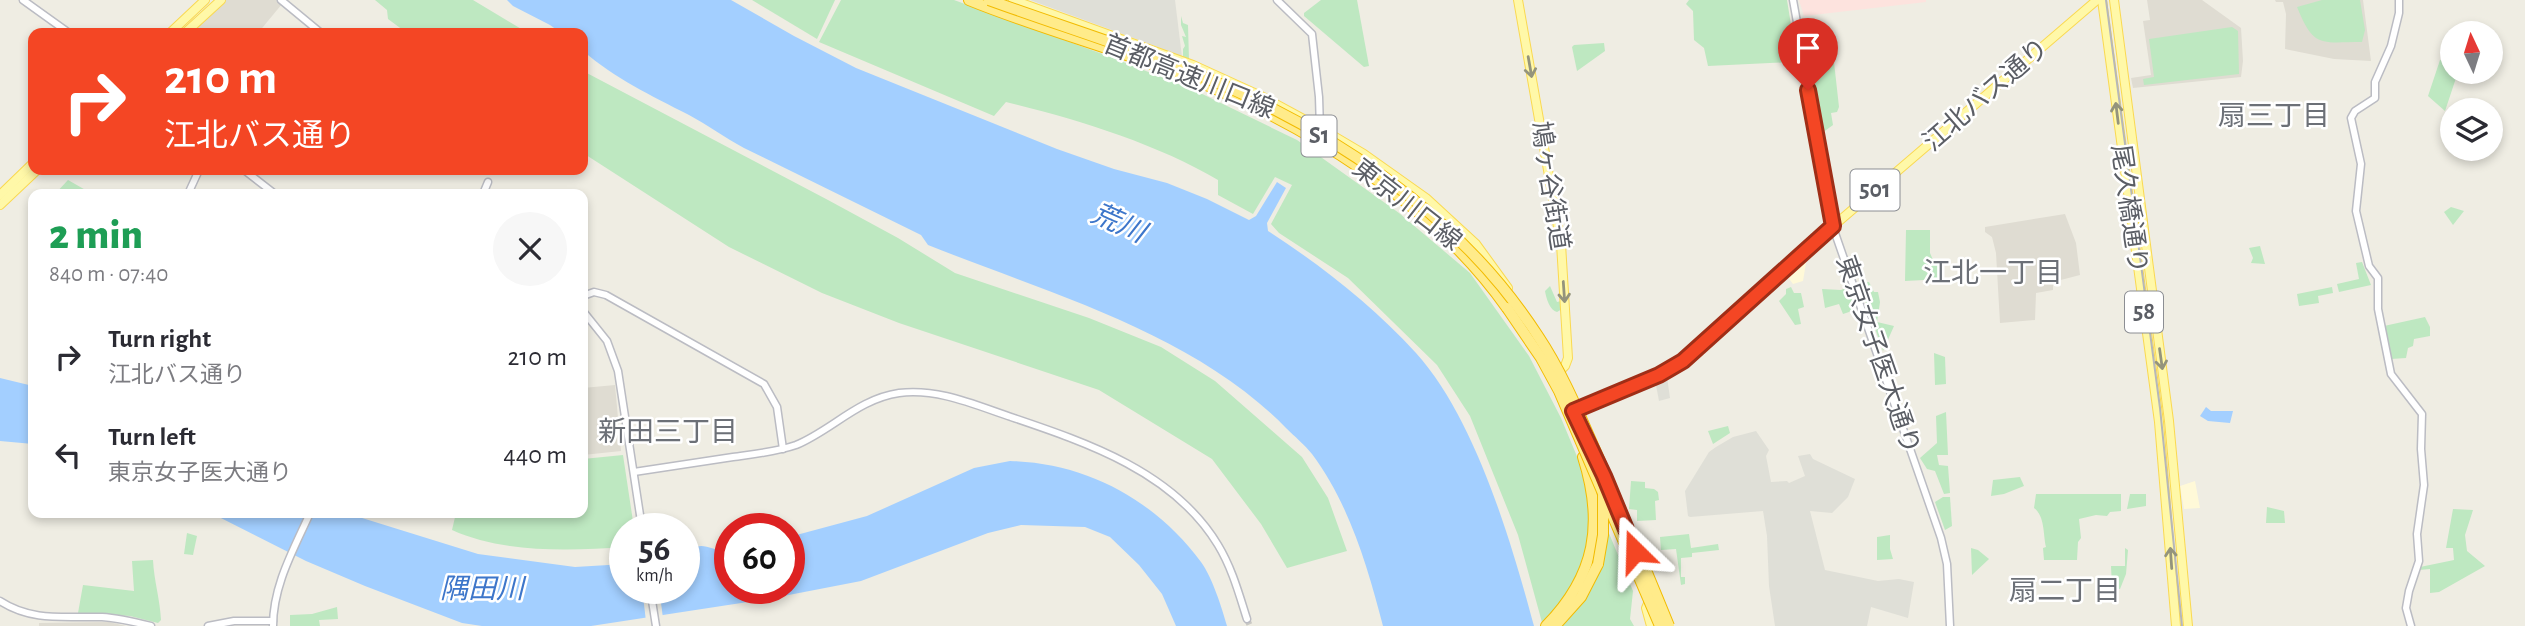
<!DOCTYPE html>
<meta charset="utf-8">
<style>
:root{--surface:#fff;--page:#f7f7f7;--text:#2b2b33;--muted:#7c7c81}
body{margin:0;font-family:"Alegreya Sans","Noto Sans JP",sans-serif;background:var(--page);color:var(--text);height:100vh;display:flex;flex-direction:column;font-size:26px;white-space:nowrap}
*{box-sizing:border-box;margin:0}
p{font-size:23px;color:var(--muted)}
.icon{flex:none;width:38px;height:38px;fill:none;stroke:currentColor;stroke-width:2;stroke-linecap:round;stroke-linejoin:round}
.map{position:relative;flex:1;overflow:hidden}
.drawer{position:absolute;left:28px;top:189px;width:560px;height:329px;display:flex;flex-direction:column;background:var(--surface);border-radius:14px;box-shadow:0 4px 10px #0003}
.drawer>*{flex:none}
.banner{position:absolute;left:28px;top:28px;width:560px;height:147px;border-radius:14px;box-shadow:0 4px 10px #0003;background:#f44624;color:#fff;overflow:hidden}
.needle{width:46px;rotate:356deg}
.buttons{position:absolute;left:2440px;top:21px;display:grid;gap:14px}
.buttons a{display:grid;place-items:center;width:63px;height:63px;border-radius:50%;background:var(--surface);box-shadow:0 4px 10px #0003;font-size:35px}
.speed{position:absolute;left:609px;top:513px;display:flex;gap:14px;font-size:35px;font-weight:700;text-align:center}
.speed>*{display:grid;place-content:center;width:91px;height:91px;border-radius:50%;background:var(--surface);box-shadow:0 4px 10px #0003;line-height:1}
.speed small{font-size:18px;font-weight:400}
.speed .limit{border:10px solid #d22;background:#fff;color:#111}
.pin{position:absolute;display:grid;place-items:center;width:60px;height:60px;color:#fff;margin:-72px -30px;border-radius:50% 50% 50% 0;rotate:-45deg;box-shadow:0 0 7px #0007}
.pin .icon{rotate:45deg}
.me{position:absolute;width:77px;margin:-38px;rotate:338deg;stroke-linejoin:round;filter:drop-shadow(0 0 5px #0008)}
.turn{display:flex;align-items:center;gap:24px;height:147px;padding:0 21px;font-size:32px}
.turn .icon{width:91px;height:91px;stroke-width:2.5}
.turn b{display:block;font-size:49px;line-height:60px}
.round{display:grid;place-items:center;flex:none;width:74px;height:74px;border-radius:37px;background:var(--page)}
.summary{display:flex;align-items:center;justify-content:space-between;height:119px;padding:0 21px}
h1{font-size:42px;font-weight:800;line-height:52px;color:#1e9e55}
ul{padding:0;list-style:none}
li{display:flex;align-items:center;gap:21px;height:98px;padding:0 21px}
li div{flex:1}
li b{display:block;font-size:26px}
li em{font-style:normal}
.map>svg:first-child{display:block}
</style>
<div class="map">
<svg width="2525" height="626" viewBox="0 0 2525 626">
<rect width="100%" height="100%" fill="#efede3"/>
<g fill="#fff9d8">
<polygon points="1808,251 1803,281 1793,284 1784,272"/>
<polygon points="2195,481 2200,508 2184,509 2180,486"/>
</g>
<g fill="#dfdfd7">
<polygon points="1030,0 1175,0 1182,57 1147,43"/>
<polygon points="1667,377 1670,398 1659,401 1655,380"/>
<polygon points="1756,431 1769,450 1766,456 1771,482 1787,481 1789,483 1805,476 1798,456 1810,454 1813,459 1855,479 1848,497 1832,513 1810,511 1825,570 1878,581 1899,579 1914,582 1908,618 1871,607 1867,626 1775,626 1769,586 1767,536 1763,511 1690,517 1688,516 1685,491 1709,452 1716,447 1733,437"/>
</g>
<g fill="#dfdcd2">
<polygon points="223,0 280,0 282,4 258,33 202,33 195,27"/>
<polygon points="2147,0 2202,0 2241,28 2243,61 2241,77 2133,88 2131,78 2151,75 2143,21 2150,20"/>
<polygon points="2275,0 2363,0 2371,61 2334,59 2285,49 2286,14 2283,2 2276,2"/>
<polygon points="2065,214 2076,243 2080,275 2053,282 2053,290 2036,293 2035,320 2000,323 1996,253 1992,237 1985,232 1985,227"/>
<polygon points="615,385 621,451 583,455 583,388"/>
<polygon points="109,622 126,626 39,626 39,623"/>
</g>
<polygon fill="#fde3de" points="1799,0 1926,0 1926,2 1804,16"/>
<g fill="#bee8c1">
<polygon points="375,0 473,0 528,33 407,33 388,19 387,10"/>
<polygon points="752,0 835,0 817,39"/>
<path d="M841 0H954L1108 56 1194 90 1297 140 1399 213 1470 273 1529 356 1561 418 1633 591 1630 619 1634 626H1543L1518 535 1470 416 1437 365 1348 278 1279 233 1271 224 1292 185 1275 177 1253 214 1218 195V180C1158 144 1074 118 1006 102L994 116 819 42Z"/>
<polygon points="1321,0 1357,0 1369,66 1364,67 1304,16 1304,13"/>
<polygon points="1689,0 1787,0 1796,56 1791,62 1708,66 1704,48 1694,40 1693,11 1686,4"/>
<path d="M2322 0H2360L2365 30 2362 42C2321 42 2314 49 2297 7Z"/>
<polygon points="1181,16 1183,23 1188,25 1189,60 1183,57 1183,49 1185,46 1182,36 1186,37 1181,25"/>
<polygon points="2232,27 2238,31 2239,74 2144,85 2143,79 2154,77 2149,39"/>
<polygon points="1604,43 1605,51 1577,71 1572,47 1574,45"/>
<polygon points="2440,60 2452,64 2452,72 2458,72 2445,111 2428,96"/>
<polygon points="1834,62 1839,107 1837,112 1831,113 1833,125 1822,133 1810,65"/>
<polygon points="583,71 828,200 898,238 955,273 1089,318 1161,347 1215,381 1302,457 1328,498 1347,551 1287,568 1261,524 1212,459 1099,390 899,323 822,293 729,247 583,153"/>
<polygon points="68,180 89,192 88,194 55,194"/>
<polygon points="2451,207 2464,211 2453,225 2444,212"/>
<polygon points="1906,230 1930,230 1930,253 1933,260 1942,260 1943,279 1905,281"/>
<polygon points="2260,246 2265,264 2251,263 2253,258 2249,248"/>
<polygon points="2362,262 2371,285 2339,292 2337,284 2359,279 2356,263"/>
<polygon points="1869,282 1874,292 1878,292 1880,302 1877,322 1894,326 1883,351 1859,283"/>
<path d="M1550 286 1557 302 1561 301 1562 309 1557 312C1550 311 1546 298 1545 291Z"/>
<polygon points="1791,287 1794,293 1801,293 1804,307 1798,309 1801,324 1795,325 1779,301 1786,294 1786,289"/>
<polygon points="1848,287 1855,310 1843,314 1839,304 1825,308 1822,289 1841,290"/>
<polygon points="2332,287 2333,293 2318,296 2319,303 2299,306 2297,294"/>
<polygon points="2425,317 2430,327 2430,336 2414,339 2413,346 2408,348 2406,358 2391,359 2384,326"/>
<polygon points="1934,353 1945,357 1946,384 1935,385"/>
<polygon points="1946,412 1948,455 1937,455 1939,465 1948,466 1950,493 1944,494 1935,471 1927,469 1920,458 1937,443 1936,416"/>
<polygon points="1728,426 1730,433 1713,444 1708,431"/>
<path d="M623 455 634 528H625V547C568 551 503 553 452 530L456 513H583V459Z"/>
<polygon points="2020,477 2024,486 2004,494 1991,496 1993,480"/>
<polygon points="1631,481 1645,482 1645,488 1654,489 1658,492 1659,500 1655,501 1656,520 1637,521 1637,510 1629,509"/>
<path d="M2036 494H2121V511L2110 512 2107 516 2096 515 2079 519 2081 538 2078 542 2077 560H2044L2043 548 2046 547C2043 534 2045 516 2034 508Z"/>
<polygon points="2130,494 2146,494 2146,506 2127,509"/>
<polygon points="1943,497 1950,497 1952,526 1945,530 1935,502"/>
<polygon points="2267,507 2284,511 2285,523 2266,523"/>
<polygon points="2453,509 2473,510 2465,535 2467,551 2485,566 2439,592 2430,593 2430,569 2419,570 2420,567 2454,560 2453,548 2446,548"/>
<polygon points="187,533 197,536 193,555 184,554"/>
<polygon points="1689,534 1691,548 1718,544 1719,550 1692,553 1692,557 1681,558 1681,577 1685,577 1685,584 1681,585 1676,549 1661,550 1660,537"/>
<polygon points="1890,535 1890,549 1893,559 1877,560 1877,537"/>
<polygon points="1971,548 1978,550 1989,559 1972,575"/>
<polygon points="2125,548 2128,550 2126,574 2120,589 2112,587 2111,566 2125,566"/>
<path d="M153 560C154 581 160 599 161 620L158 623 130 616 78 613 83 585 134 591 132 561Z"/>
<polygon points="337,607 338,619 319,620 320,626 290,626 290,615 312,614"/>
</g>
<g fill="#a3cfff">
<path d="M507 0H731L794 36 856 68 1057 149 1114 169 1167 183 1207 199 1249 220 1256 216 1277 182 1286 188 1267 223 1268 231C1322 266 1372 305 1416 353 1475 418 1511 541 1534 626H1383C1368 568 1349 503 1312 454 1305 445 1294 436 1286 428 1194 333 1048 293 928 245L921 235 744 148C725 138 708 125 689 115 650 95 616 79 583 51V33H561L550 25 513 6Z"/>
<polygon points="0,378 33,386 33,444 0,441"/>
<polygon points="2206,407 2211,411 2233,411 2230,423 2208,421 2200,416"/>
<path d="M1010 461C1087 463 1155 500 1201 562 1212 577 1222 608 1227 626H1176L1162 594 1139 565 1110 537 1085 527 1021 525 988 533 861 581 768 599 591 626H482L462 623 365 586 306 561 211 513H346L478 554 575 567 625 564V588H684V558C700 534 711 554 730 550V588H789V537L867 516 974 468Z"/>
</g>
<polygon fill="#efede3" points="642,588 659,588 663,618 646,621"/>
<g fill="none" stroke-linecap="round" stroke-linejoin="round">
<polyline stroke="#cac9c4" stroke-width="6" stroke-dasharray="6 3" stroke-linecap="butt" points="1247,619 1250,626"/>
<defs>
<g id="minor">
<polyline points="23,0 69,33"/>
<polyline points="281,0 321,33"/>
<polyline points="1277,0 1312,34 1319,97 1320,129"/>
<polyline points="1793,0 1835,233 1941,538 1947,564 1950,626"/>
<polyline points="2399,0 2399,13 2391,46 2375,82 2375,98 2355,111 2351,118 2361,164 2356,211 2369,266 2378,278 2378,309 2391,374 2422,414 2421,449 2424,485 2417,534 2419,561 2409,591 2406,608 2411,626"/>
<polyline points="244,170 275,194"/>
<polyline points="188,194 199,170"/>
<polyline points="483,194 488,182"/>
<polyline points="583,296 594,292 606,295 764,384 777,407 783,449"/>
<polyline points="583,311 607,341 618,371 642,528"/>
<path d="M634 472C667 467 700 462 733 457 754 454 776 452 796 445 832 430 858 399 899 393 938 388 975 405 1011 417 1088 443 1174 472 1218 545 1232 568 1239 594 1247 619"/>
<polyline points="650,588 656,626"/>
<path d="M0 601C32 622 65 616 102 617 119 618 135 622 151 626"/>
<polyline points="208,626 234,621 273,621"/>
<path d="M273 626C273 585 294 549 310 513"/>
</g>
<g id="major">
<polyline points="1013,0 1193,65 1261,96 1320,128 1364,154 1426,198 1476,244 1508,288"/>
<polyline points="1518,0 1561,244 1568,358 1565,366 1557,374"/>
<polyline points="2102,0 2159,422 2176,626"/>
<polyline points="2114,0 2169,421 2188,626"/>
<polyline points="170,33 205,0"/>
<polyline points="185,33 221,0"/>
<polyline points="0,195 33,163"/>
<polyline points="0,205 37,170"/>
<polyline points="1574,410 1659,375 1683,361 1810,246 2097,0"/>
<polyline points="1650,599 1646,608 1651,626"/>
</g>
<g id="highway">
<path d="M969 0C1040 29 1114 48 1184 76 1305 123 1432 202 1507 308"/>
<path d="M1546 626C1596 575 1604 523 1583 457"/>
<polyline points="1555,626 1581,597 1598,564"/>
</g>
</defs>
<use href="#minor" stroke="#bbbcc3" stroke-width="9"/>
<use href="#major" stroke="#fad951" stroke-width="10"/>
<use href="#highway" stroke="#f2bb00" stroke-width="12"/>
<use href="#minor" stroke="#fff" stroke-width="6"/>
<use href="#major" stroke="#fff8a8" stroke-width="8"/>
<use href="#highway" stroke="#ffeb8a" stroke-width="10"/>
<polyline stroke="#b6b7b8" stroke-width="2" points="2106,0 2160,408 2182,626"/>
<defs>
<g id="highway-bridge">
<path d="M989 0C1055 24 1123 45 1189 71 1324 124 1458 212 1538 336 1562 372 1578 411 1595 450 1620 508 1645 567 1669 626"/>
<polyline points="1507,308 1541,358 1559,391 1660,626"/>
<polyline points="1598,564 1603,535 1603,496"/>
</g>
</defs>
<use href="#highway-bridge" stroke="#f2bb00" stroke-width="12" stroke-linecap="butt"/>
<use href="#highway-bridge" stroke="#ffeb8a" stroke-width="10"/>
</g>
<defs><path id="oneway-shaft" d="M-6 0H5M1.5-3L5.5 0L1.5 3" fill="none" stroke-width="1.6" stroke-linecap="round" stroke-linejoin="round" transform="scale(1.75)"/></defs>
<g stroke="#94947c">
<use href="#oneway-shaft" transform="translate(1530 67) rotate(80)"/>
<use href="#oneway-shaft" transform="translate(2117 113) rotate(-97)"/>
<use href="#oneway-shaft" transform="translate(1564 292) rotate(86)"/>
<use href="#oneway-shaft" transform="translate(2161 359) rotate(82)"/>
<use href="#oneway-shaft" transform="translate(2171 558) rotate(-94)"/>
</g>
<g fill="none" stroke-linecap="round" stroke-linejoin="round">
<defs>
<polyline id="route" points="1635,551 1604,476 1573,411 1659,375 1683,361 1833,226 1808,90"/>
</defs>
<use href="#route" stroke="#9f2e17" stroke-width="18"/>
<use href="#route" stroke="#f44624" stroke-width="12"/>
</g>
<g text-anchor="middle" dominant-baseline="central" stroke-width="5" stroke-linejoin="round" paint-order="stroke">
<g fill="#fff" stroke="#8c8e93" stroke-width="2">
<rect x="1301.5" y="115.5" width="35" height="41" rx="5"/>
<rect x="1850.5" y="169.5" width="49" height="41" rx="5"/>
<rect x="2125" y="291.5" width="38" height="41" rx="5"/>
</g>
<g font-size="24" font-weight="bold" fill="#5b5e65">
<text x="1319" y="136">S1</text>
<text x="1875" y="190">501</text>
<text x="2144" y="312">58</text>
</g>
<g font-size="26" fill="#5b5e65" stroke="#fff">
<text transform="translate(1189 77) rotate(22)">首都高速川口線</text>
<text transform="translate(1986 95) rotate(-41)">江北バス通り</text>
<text transform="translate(1550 186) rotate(81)">鳩ヶ谷街道</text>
<text transform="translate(1407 205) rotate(38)">東京川口線</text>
<text transform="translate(2129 209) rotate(82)">尾久橋通り</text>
<text transform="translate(1878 355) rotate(71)">東京女子医大通り</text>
</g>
<g font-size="28" fill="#6c7077" stroke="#fff">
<text x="2274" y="117">扇三丁目</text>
<text x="1993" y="274">江北一丁目</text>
<text x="668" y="433">新田三丁目</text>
<text x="2065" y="592">扇二丁目</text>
</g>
<g font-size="28" font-style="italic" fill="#3d76ca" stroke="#fff">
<text transform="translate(1118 224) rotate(24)">荒川</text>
<text x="482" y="590">隅田川</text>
</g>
</g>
</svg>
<div class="buttons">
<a><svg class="needle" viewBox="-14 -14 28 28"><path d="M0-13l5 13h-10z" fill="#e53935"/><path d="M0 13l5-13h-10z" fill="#7c7c81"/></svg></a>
<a><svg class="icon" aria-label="layers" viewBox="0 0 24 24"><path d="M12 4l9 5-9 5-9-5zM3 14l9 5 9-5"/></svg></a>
</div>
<div class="speed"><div>56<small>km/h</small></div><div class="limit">60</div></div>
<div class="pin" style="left:1808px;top:90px;background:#d93025"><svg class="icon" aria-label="arrive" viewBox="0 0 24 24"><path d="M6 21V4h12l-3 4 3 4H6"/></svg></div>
<svg class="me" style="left:1635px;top:551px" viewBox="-20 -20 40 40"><path d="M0-17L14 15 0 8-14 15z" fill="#f44624" stroke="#fff" stroke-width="4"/></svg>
<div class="banner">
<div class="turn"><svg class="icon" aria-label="right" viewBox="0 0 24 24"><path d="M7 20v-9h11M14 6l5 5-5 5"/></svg><div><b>210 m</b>江北バス通り</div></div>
</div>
<section class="drawer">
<div class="summary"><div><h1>2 min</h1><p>840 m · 07:40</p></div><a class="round"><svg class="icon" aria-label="close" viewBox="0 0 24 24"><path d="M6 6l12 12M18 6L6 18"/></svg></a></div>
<ul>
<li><svg class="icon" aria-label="right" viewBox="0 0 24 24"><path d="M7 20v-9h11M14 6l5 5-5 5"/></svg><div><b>Turn right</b><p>江北バス通り</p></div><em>210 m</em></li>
<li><svg class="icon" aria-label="left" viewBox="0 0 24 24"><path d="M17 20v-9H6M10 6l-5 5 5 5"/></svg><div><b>Turn left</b><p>東京女子医大通り</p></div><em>440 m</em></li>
</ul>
</section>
</div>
